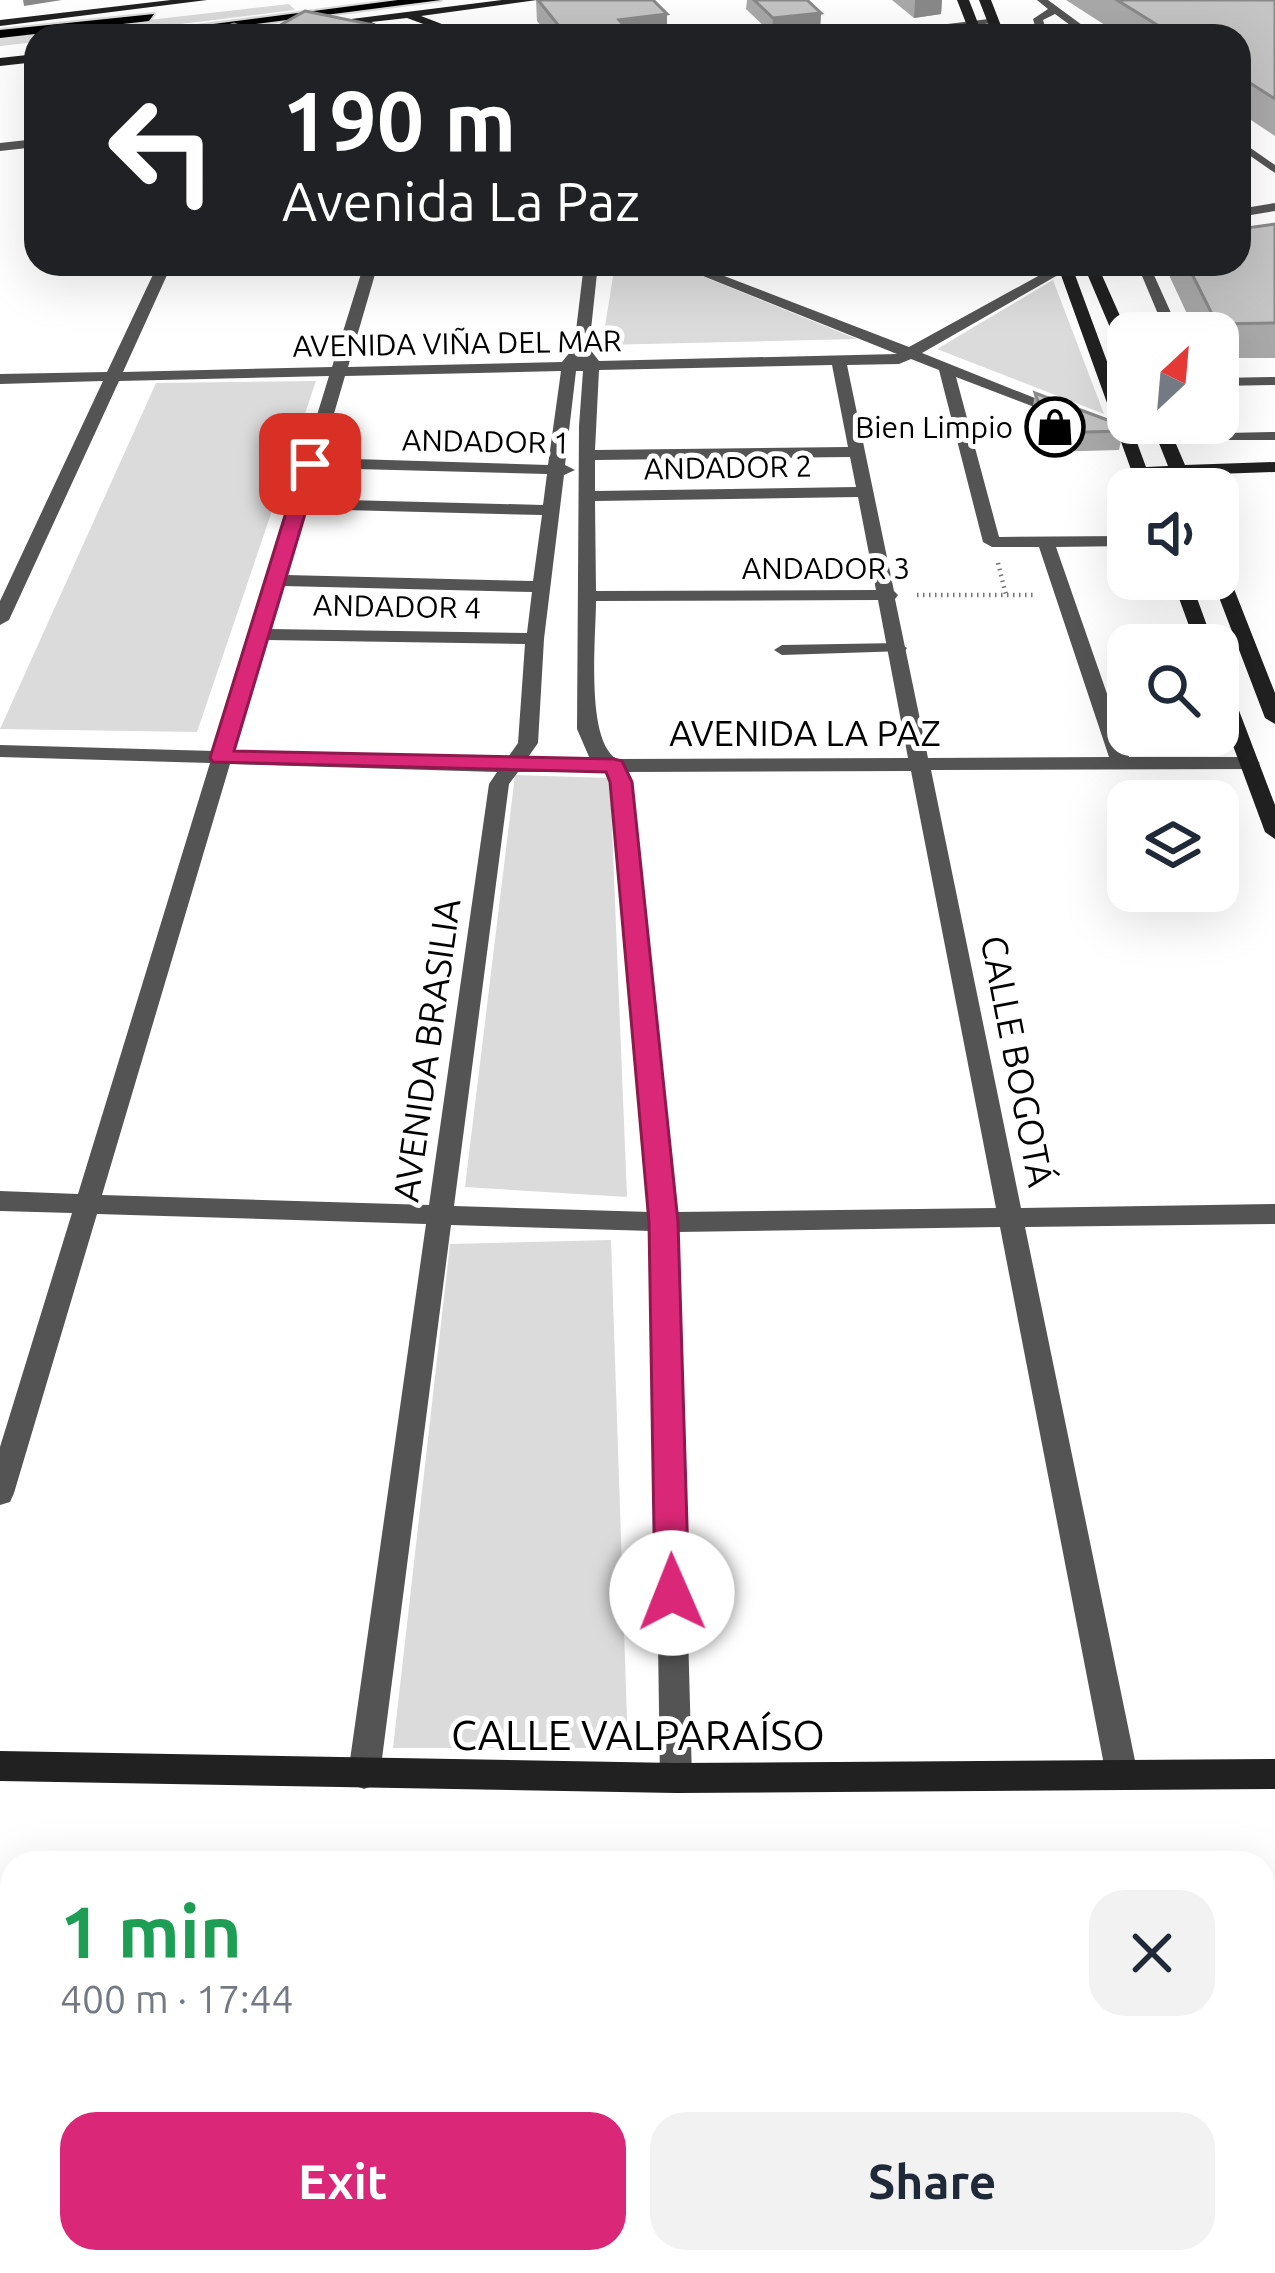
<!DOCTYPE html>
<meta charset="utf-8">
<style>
:root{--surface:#fff;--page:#f2f2f3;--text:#1f2937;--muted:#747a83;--accent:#db2777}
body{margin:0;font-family:Ubuntu,sans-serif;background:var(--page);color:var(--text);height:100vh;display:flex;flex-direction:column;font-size:45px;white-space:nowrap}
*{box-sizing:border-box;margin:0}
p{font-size:39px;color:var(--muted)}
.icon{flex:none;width:66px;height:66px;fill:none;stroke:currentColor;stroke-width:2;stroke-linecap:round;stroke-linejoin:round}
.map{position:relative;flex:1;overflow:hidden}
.side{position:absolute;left:0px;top:1851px;width:1275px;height:423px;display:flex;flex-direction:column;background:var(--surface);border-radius:36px 36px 0 0;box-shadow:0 12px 48px #0002}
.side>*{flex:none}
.guide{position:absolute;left:24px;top:24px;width:1227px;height:252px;border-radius:36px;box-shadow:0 12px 48px #0002;background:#202124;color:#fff;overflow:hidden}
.needle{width:78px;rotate:26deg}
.controls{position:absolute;left:1107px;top:312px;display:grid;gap:24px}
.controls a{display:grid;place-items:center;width:132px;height:132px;border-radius:24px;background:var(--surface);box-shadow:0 12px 48px #0002;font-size:60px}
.pin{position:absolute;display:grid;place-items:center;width:102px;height:102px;color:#fff;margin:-51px;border-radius:24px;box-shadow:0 6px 18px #0006}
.me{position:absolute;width:132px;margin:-66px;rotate:359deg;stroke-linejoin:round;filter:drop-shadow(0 0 9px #0008)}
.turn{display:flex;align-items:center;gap:42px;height:252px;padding:0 60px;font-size:54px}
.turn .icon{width:156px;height:156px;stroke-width:2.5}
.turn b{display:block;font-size:84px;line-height:102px}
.round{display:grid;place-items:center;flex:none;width:126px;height:126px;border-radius:36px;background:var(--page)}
.overview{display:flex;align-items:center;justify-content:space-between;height:204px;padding:0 60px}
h1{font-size:72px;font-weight:700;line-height:90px;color:#1e9e55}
.cta{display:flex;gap:24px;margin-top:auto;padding:24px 60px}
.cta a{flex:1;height:138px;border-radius:36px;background:var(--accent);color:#fff;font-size:48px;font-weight:700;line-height:138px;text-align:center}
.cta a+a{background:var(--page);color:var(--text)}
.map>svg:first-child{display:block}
</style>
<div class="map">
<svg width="1275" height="2273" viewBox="0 0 1275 2273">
<rect width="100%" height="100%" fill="#fff"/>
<g fill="#dbdbdb">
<polygon points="289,4 295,10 82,36 36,36 36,42 0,46 0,37"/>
<polygon points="615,264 672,264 857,339 602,345"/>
<polygon points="1053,280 1104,414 937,349"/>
<polygon points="316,381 197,732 0,729 156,383"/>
<polygon points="515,775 610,778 627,1197 465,1187"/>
<polygon points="611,1240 628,1748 393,1748 450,1244"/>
</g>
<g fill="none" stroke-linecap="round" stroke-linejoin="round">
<defs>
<g id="primary">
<polygon points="398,0 441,0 164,36 120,36"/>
<polygon points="154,14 149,21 0,38 0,30"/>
</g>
</defs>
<use href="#primary" stroke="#dbdbdb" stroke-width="4"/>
<g stroke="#767676" stroke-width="4.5" stroke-dasharray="1.5 4.5" stroke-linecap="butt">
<polyline points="998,563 1006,595"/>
<polyline points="917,595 1036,595"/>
</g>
<g fill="#545454" fill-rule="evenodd">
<polygon points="1037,0 1048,0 1097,36 1085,36 1055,14 1043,20 1048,36 1038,36 1033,19 1048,9"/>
<polygon points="1239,140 1275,165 1275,173 1239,148"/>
<polygon points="1275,203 1275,211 1239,217 1239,209"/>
<polygon points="1137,264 1149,264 1180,333 1166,333"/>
<polygon points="1275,377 1275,385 1218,386 1218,378"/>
<polygon points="1218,421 1226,433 1275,432 1275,440 1217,440 1205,423"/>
<polygon points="899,643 907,648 905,651 782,655 774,650 782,645"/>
</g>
<g fill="#545454" fill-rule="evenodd">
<polygon points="997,18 993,23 885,36 849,36"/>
<polygon points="36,139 36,147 0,151 0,143"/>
<path d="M158 264H172L123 372 332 367 364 264H378L348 367 562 362 574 347 584 264H598L589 348 599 361 897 354 673 264H693L909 347 1060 264 1072 267 922 353 1072 413 1058 416 956 377 999 537 1128 536V546L1056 547 1129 757H1250L1260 763 1250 769 931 770 1021 1208 1275 1204V1224L1025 1227 1138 1775 1133 1786 1122 1790 1111 1786 1106 1775 1000 1227 677 1232 692 1778 687 1789 676 1793 665 1789 660 1778 652 1231 451 1225 380 1774 375 1785 364 1789 353 1785 348 1774 426 1224 97 1214 14 1493 10 1502 0 1505V1447L72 1213 0 1211V1191L78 1194 210 763 0 757V745L214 751 329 376 119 381 9 620 0 625V601L103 381 0 384V374L107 372ZM911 359 939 370 983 542 992 547H1039L1109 757 928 758 895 599 898 595 894 591 847 365 899 364ZM832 365 848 447 595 450 599 370ZM561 371 548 465 321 458 345 376ZM576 371H583L579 426 577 729 590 759 526 760 538 743 544 639 564 475 575 470 565 465ZM850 457 856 487 595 491V460ZM318 468 547 474 543 505 308 499ZM858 497 876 590 596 591 595 501ZM305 509 542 515 533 581 286 575ZM283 586 532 592 527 633 270 629ZM878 600 908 758 617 759C585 741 596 637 596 601ZM267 640 525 644 518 743 506 760 234 752ZM230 764 497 772 489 784 429 1205 102 1195ZM911 771 996 1208 675 1212 634 795 626 772ZM518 772H606L614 795 651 1212 454 1206 509 784Z"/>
<rect x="0" y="2055" width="12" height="34"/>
<rect x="1263" y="2064" width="12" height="34"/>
<polygon points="215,2262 251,2262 249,2273 213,2273"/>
<polygon points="591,2262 627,2262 626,2273 590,2273"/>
<polygon points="968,2262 1004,2262 1005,2273 969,2273"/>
</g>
<g fill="#212121" fill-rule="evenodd">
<polygon points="171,0 207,0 0,26 0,20"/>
<path d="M502 0H537L421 16 473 36H456L407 18 371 22 406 36C386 36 368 25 351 24 306 24 261 36 216 36Z"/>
<polygon points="957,0 969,0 983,36 971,36"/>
<polygon points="979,0 991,0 1005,36 993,36"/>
<polygon points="36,54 36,62 0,66 0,58"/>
<polygon points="1057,264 1071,264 1146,467 1168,466 1151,423 1167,423 1185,465 1275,462 1275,472 1189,475 1194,489 1178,489 1172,476 1150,477 1154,489 1138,489"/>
<polygon points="1083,264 1097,264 1128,334 1128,356 1120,351"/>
<polygon points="1218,566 1227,571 1275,693 1275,724 1265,718 1212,579 1218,579"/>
<polygon points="1172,579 1190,579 1214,645 1196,645"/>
<polygon points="1218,673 1227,679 1275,805 1275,839 1265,832 1218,705"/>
<polygon points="0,1751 676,1763 1275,1759 1275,1789 676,1793 0,1781"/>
</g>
<use href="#primary" fill="#000" fill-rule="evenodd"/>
</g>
<g fill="#a9a9a9">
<polygon points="536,0 653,0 667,14 667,36 549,36 537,21"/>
<polygon points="747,0 807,0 821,13 820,29 772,34 746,9"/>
<polygon points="892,0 942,0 941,14 914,18"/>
<polygon points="1066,0 1275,0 1275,136 1239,112 1239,36 1122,36"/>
<polygon points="1275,224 1275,358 1218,358 1218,333 1196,333 1168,273 1170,264 1239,264"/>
<polygon points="1035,393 1123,431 1119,450 1047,452 1032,412"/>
</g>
<g fill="#898989">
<polygon points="23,0 62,0 24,6"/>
<polygon points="915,0 942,0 941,14 914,18"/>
<polygon points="821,13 820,29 772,34 773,18"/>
<polygon points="667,14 667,36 590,36 619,20"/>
<polygon points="369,24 371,36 333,36"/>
</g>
<g fill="#c4c4c4" stroke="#898989" stroke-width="3">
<polygon points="538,0 653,0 667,14 619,20 629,31 590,36 567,36"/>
<polygon points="754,0 807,0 821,13 773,18"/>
<polygon points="1117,0 1275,0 1275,99 1239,76 1239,36 1175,36"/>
<polygon points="305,11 369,24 333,36 196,36 234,24 263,35"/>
<polygon points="1275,224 1275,323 1217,324 1187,264 1239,264 1239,229"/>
<polygon points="1035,393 1121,425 1123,431 1050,433"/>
</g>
<polygon fill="#db2777" stroke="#8e194d" stroke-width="3" points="310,458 320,464 234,751 614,759 622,761 632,782 678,1222 689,1593 684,1603 672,1608 660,1603 655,1593 649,1222 610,782 606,772 213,762 210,758 301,464"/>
<defs>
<symbol id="shop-ring" viewBox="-11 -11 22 22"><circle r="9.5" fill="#fff" stroke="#000" stroke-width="1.5"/><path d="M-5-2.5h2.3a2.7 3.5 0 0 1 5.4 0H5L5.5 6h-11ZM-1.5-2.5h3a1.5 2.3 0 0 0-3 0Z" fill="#000"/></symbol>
</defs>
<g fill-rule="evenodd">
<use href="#shop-ring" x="1022" y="394" width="66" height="66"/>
</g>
<g text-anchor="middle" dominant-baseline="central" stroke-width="10" stroke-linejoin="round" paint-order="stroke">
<g font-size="30" fill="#000" stroke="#fff">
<text transform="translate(457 343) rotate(-1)">AVENIDA VIÑA DEL MAR</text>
<text transform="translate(486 441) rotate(1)">ANDADOR 1</text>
<text transform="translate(728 467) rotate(-1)">ANDADOR 2</text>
<text x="826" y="568">ANDADOR 3</text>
<text transform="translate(397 606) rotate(1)">ANDADOR 4</text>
</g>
<g font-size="30" fill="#000" stroke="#fff" text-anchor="end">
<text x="1013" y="427">Bien Limpio</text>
</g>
<g font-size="36" fill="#000" stroke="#fff">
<text x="805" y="732">AVENIDA LA PAZ</text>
<text transform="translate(426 1050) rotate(-82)">AVENIDA BRASILIA</text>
<text transform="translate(1018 1061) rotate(79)">CALLE BOGOTÁ</text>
</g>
<g font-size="42" fill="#000" stroke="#fff">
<text x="638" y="1734">CALLE VALPARAÍSO</text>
</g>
</g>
</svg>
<div class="controls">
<a><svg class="needle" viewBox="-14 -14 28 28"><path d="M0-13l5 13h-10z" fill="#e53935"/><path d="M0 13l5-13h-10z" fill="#747a83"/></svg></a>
<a><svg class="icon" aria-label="sound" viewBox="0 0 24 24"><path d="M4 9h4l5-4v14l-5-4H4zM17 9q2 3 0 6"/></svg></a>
<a><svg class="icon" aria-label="search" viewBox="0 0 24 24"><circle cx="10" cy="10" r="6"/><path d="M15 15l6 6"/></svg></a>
<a><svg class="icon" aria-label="layers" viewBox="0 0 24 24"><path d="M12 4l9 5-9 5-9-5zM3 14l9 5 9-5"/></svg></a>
</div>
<div class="pin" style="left:310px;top:464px;background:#d93025"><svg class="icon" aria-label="arrive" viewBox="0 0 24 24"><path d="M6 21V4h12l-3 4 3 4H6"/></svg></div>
<svg class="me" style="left:672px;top:1593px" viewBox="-20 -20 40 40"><circle r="19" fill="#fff"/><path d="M0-13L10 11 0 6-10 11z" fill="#db2777"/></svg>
<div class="guide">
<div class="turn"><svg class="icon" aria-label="left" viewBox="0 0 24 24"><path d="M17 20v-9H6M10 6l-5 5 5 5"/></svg><div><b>190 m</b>Avenida La Paz</div></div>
</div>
<section class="side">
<div class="overview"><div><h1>1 min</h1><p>400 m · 17:44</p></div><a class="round"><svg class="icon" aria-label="close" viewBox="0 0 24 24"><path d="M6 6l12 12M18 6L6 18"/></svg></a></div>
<div class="cta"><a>Exit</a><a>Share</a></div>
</section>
</div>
